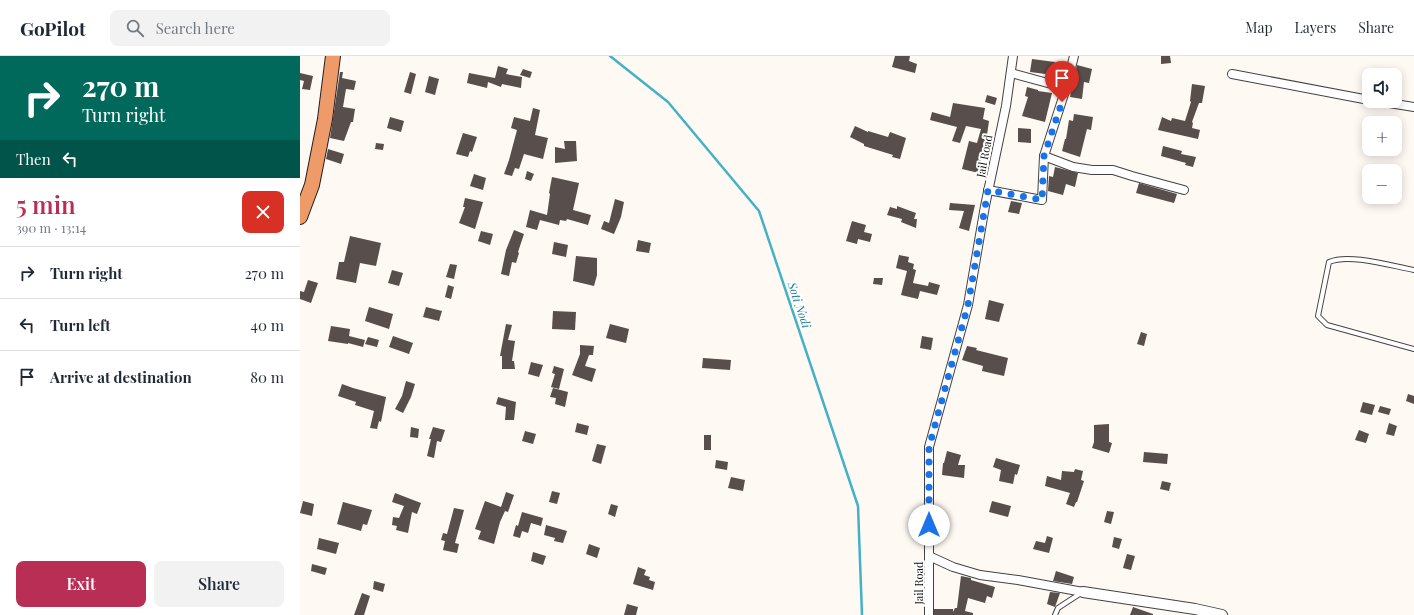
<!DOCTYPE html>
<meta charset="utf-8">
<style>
:root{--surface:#fff;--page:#f2f2f3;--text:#1f2937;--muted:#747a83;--line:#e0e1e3;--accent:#b92e54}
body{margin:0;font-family:"Playfair Display",serif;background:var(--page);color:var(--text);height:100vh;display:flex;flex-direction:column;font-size:15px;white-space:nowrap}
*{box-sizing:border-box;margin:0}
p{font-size:13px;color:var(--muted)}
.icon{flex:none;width:22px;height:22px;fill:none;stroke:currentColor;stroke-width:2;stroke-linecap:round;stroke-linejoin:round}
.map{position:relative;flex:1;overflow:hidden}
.drawer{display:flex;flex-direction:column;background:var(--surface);width:300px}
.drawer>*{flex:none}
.guide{background:#00695c;color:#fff;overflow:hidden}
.controls{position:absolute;left:1062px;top:12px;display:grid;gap:8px}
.controls a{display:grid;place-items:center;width:40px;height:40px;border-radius:8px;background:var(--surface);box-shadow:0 2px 10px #0003;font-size:20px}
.pin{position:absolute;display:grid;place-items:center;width:34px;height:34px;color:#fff;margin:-41px -17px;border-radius:50% 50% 50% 0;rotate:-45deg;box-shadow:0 0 4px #0007}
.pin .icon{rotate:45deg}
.me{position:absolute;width:44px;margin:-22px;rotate:0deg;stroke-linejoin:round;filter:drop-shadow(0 0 3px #0008)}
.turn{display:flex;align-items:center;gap:14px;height:84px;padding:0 16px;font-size:18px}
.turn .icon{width:52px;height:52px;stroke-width:2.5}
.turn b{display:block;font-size:28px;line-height:34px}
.then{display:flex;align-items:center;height:38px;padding:0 16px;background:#0003;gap:8px;font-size:15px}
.round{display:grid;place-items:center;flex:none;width:42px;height:42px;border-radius:8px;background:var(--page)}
.head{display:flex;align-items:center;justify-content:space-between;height:68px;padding:0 16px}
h1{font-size:24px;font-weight:600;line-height:30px;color:var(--accent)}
.primary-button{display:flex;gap:8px;margin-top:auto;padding:8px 16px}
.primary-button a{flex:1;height:46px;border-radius:8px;background:var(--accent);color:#fff;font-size:16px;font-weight:600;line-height:46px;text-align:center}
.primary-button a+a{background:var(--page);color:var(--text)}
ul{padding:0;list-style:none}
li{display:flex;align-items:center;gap:12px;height:52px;padding:0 16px;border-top:1px solid var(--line)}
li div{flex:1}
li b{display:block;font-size:15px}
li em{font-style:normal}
header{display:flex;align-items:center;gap:24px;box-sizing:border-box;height:56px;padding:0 20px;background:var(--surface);border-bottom:1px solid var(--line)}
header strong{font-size:19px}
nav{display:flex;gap:22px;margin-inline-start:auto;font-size:14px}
.search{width:280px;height:36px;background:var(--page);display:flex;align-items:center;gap:10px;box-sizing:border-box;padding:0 14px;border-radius:8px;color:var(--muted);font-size:15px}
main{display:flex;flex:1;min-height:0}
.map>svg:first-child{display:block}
</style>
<header>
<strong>GoPilot</strong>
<div class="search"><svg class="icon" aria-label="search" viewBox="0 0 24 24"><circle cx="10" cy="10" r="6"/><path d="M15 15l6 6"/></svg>Search here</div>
<nav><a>Map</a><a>Layers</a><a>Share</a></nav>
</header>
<main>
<section class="drawer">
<div class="guide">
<div class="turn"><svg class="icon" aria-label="right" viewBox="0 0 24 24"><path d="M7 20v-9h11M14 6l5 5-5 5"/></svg><div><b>270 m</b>Turn right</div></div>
<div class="then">Then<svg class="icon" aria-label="left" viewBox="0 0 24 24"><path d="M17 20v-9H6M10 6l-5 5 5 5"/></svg></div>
</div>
<div class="head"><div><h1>5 min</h1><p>390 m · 13:14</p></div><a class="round" style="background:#d93025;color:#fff"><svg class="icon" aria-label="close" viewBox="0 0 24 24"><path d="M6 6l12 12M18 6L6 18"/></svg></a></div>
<ul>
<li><svg class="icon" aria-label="right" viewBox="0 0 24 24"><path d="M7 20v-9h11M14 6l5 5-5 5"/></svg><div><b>Turn right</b></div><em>270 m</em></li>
<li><svg class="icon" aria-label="left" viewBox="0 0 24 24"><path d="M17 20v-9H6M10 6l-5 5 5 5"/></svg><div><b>Turn left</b></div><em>40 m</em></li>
<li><svg class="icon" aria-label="arrive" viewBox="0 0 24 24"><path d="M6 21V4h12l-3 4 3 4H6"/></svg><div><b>Arrive at destination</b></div><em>80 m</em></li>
</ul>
<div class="primary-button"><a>Exit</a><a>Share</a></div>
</section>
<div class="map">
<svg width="1114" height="559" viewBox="0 0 1114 559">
<rect width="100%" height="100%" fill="#fef9f3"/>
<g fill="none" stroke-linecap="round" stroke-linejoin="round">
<polyline stroke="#44b1c7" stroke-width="2.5" points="310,0 368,46 459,155 558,450 562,559"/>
</g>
<g fill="#584e4c">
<polygon points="595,0 610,0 609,5 617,8 615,17 592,11"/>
<polygon points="861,0 870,0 871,7 861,8"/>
<polygon points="732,3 755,6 753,19 730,16"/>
<polygon points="777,9 792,13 789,27 784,26 782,43 770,41"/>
<polygon points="198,10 208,13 206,18 222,21 221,32 202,28 201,31 188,26 187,32 167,27 169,17 195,22"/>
<polygon points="223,13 232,16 230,22 220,19"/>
<polygon points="40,16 43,16 42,22 56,25 54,34 46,33 43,51 55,53 53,66 51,66 44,85 30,82"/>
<polygon points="110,16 116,18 111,38 104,36"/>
<polygon points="0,17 13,20 10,34 2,33 4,25 0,24"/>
<polygon points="129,20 139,23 135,39 125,36"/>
<polygon points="892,28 905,30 902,47 899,47 892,66 893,67 892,72 900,74 898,83 858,74 862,61 871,65 872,62 885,65 891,46 890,45"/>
<polygon points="727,31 738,34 738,35 752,37 745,66 722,60 728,41 725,40"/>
<polygon points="687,39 697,42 695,49 685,46"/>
<polygon points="653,47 685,52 683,63 689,65 687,79 688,80 680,107 685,108 683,118 662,113 669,85 677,87 681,73 666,70 660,87 652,85 657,71 630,64 632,56 650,61"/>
<polygon points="233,52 240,54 235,79 248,82 243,103 224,98 219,113 215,112 212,120 204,118 209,104 217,74 211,72 214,61 230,65"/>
<polygon points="774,58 793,61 791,74 787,73 780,101 762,95 765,83 766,83 769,64 773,65"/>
<polygon points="90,61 104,65 101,76 87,72"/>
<polygon points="555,70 568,76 568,75 588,81 590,76 606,82 600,103 592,101 593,99 564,90 564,88 550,81"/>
<polygon points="718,72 731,73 731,87 718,86"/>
<polygon points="163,77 177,81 172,96 170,95 168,101 156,98"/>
<polygon points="264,85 276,85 277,105 255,107 255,91 265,93"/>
<polygon points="76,87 84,88 83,94 75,93"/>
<polygon points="863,90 882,95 881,98 896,101 893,111 885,109 886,107 861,100"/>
<polygon points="28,93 44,98 41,108 26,103"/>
<polygon points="755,111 778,117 775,131 766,128 763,139 748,135 749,120 753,121"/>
<polygon points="227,115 234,118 231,125 225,123"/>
<polygon points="174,118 186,122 183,134 170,130"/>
<polygon points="252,121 279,127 273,154 291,159 288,169 267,163 266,165 260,164 259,169 240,164 237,174 226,171 230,154 247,159 250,138 249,137"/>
<polygon points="839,127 877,138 874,147 836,137"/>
<polygon points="165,142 183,146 175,173 159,167 165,151 163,151"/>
<polygon points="315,143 324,146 321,161 314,178 301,173 304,165 309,167"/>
<polygon points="711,145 722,147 719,158 708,156"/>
<polygon points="650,147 675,149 669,175 659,172 664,155 649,154"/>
<polygon points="597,150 616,157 614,163 617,163 616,172 601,166 602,163 587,159 590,151 597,153"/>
<polygon points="552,165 566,169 564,176 572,178 570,186 558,183 557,188 546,185"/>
<polygon points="214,174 224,178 218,196 219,197 216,207 212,206 209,220 201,218 206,194"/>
<polygon points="181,175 193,178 190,189 178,185"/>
<polygon points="50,180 81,187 76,210 60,207 56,227 36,223 39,206 44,206"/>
<polygon points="338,184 351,187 349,197 336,195"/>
<polygon points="254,186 268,189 266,201 252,198"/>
<polygon points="599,199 609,201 608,206 614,208 613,213 616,214 613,227 628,230 629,226 640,229 637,239 620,235 618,243 601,239 607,215 596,212"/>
<polygon points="276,200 297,202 297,219 294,230 273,225"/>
<polygon points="150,208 157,209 154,223 146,221"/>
<polygon points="92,214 103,217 99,230 88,227"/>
<polygon points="574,222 583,222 582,229 573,228"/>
<polygon points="8,224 18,227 11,247 0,243 0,235 4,236"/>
<polygon points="148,229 154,231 151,243 145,241"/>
<polygon points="689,244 704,248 699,266 685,263"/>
<polygon points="69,251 93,258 89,273 65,265"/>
<polygon points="126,251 142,255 139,265 123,261"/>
<polygon points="253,255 276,256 275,274 252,273"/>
<polygon points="206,268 212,269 208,284 215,285 212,305 214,305 215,313 202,313 202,300 200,300"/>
<polygon points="310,268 329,273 326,287 306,282"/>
<polygon points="31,270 50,273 49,280 65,284 63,291 48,287 48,288 28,285"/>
<polygon points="841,276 847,278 844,290 837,288"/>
<polygon points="93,280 113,287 109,298 89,291"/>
<polygon points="622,280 633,282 631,294 620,292"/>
<polygon points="68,281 79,284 77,291 65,288"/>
<polygon points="280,289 294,290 293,299 289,299 285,310 296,313 292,326 272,319 280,298"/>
<polygon points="667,290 677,292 676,294 708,302 704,320 682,315 683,310 662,304"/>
<polygon points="403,302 431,304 430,314 402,312"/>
<polygon points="231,306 243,309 239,321 228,318"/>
<polygon points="254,310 264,313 259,333 251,331 255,318 252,317"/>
<polygon points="106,325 115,328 111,341 103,357 95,353 102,340"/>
<polygon points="42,328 53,332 86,341 81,366 79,365 77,373 70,372 74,355 55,349 56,346 38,340"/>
<polygon points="253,332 268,336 265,351 255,348 256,342 250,341"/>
<polygon points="1108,338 1114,340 1114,348 1106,345"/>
<polygon points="198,341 216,346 214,364 205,364 206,351 196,348"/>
<polygon points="1063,346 1075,349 1072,359 1060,356"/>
<polygon points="1080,350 1091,353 1089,359 1078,356"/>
<polygon points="277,367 289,370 287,379 275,376"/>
<polygon points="1089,367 1097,370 1094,380 1086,378"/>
<polygon points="809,368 809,386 812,387 809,397 792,392 794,386 794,369"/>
<polygon points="111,371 119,373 118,382 110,381"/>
<polygon points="133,371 145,374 141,386 137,385 134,402 127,400 131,383 129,383"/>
<polygon points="1059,374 1069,378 1066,387 1055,384"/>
<polygon points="225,375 236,378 233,388 222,385"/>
<rect x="404" y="379" width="7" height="15"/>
<polygon points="297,388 306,390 301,408 292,405"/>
<polygon points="647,395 661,399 658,409 665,409 664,422 642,419 643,407 644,407"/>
<polygon points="844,396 868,398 867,408 843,406"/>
<polygon points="696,402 720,409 717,419 715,418 713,428 699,425 701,414 693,411"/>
<polygon points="416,404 428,406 427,414 415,412"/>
<polygon points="775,413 783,415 781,424 784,425 777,446 776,446 774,451 766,448 770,437 745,430 747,420 761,424 762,415 774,416"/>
<polygon points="431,421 445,424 443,435 428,432"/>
<polygon points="862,425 871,427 869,435 860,433"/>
<polygon points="252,435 260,437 257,448 249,446"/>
<polygon points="206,436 214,439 208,456 205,455 200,466 194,488 178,483 181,475 175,473 185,445 201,451"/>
<polygon points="95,437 121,447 117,458 112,456 108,477 96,474 97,470 92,469 93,461 99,462 104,450 92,446"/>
<polygon points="3,445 14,448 12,460 0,457"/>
<polygon points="692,445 711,450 708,461 689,456"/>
<polygon points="43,446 72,454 67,469 63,468 61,475 37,468"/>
<polygon points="311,448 318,450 315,461 308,458"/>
<polygon points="154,452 164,454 155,487 159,488 157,497 143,494 145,485 141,484 143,477 147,478"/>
<polygon points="807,455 814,456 811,468 804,466"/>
<polygon points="222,456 243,462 241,470 231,467 228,477 222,475 220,482 213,480 216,469 218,470"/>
<polygon points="246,469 267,475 263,487 254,485 255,482 244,479"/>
<polygon points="747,480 753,482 749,497 733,493 736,485 745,487"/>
<polygon points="814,481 822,483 819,493 812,491"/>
<polygon points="19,482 39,487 36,498 17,493"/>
<polygon points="289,488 300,492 297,502 286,498"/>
<polygon points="233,496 246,500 243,509 231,505"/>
<polygon points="827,498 835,500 831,514 823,512"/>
<polygon points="12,508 27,512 25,519 11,515"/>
<polygon points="338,511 346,514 344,519 350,521 349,524 355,526 353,534 333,528"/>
<polygon points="756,515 774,521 772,528 753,525"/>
<polygon points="661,520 671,522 671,524 695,531 692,542 687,540 685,547 668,542 665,555 673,557 673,559 634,559 634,553 653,553 653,556 655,552 657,552"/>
<polygon points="74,525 85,528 83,536 73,533"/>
<polygon points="750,536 760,537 755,551 747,548"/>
<polygon points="62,537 70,540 64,559 54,559"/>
<polygon points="327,548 338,551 336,559 324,559"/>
<polygon points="833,551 853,558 853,559 830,559"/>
</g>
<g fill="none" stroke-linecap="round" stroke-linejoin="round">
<defs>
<g id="service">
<path d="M1114 214C1092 210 1049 197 1029 206L1018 260 1027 269 1114 293"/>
<polyline points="755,559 758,552 781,537"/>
</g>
<g id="minor">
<polyline points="711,17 766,32"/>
<polyline points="932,18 1069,44"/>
<polyline points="1077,45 1114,51"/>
<polyline points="744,100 773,111 792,114 813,114 832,120 884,134"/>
<polyline points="688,134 742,144 744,100 766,32 774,0"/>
<polyline points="629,500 653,511 680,519 718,524 783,536"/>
<polyline points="629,559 629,391 668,249 685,150 706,50 713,0"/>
</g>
<polyline id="tertiary" points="783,536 895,553 922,559"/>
<polyline id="trunk" points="0,161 12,129 25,63 33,0"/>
</defs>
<use href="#service" stroke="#424242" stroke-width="6"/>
<use href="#minor" stroke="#424242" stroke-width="10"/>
<use href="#tertiary" stroke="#424242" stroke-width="12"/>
<use href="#trunk" stroke="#202020" stroke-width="16"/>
<use href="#service" stroke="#fff" stroke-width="4"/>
<use href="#minor" stroke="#fff" stroke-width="8"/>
<use href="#tertiary" stroke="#fff" stroke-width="10"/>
<use href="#trunk" stroke="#ef9b69" stroke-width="14"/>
</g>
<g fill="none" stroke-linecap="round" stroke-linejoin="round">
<polyline stroke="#1a73e8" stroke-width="7" stroke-dasharray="0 12.6" points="629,469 629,391 668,249 688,134 742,144 744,100 762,46"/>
</g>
<g text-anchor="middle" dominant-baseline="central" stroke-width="4" stroke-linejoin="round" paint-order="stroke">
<g font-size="11" fill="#0f0f0f" stroke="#fff">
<text transform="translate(684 100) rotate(-79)">Jail Road</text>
<text transform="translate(618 527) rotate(-90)">Jail Road</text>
</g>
<g font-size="12" font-style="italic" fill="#1d7c95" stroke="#fff">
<text transform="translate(500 249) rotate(71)">Soti Nodi</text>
</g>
</g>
</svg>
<div class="controls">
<a><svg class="icon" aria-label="sound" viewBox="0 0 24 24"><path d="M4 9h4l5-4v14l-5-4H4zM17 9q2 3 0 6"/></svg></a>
<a>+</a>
<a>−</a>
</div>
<div class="pin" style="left:762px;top:46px;background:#d93025"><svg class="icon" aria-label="arrive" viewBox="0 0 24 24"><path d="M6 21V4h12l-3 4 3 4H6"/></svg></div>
<svg class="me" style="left:629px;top:469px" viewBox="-20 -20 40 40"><circle r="19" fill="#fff"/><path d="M0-13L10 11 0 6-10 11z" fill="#1a73e8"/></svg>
</div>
</main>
